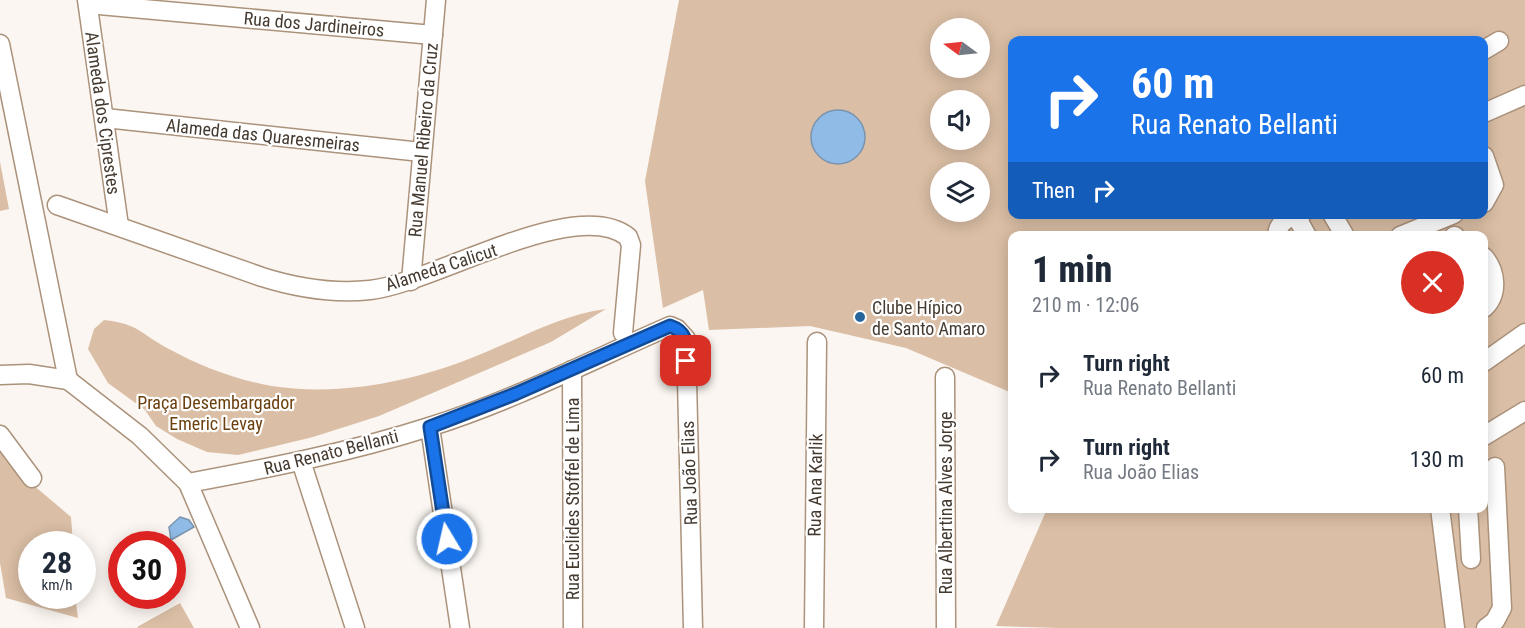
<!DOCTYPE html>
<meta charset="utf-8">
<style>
:root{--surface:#fff;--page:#f6f6f7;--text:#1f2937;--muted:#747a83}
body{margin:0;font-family:"Roboto Condensed",sans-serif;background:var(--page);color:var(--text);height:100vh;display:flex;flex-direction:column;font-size:22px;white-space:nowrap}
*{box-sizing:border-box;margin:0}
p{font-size:20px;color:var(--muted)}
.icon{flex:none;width:33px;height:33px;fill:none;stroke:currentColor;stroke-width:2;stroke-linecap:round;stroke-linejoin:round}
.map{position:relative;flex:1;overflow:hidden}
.drawer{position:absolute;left:1008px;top:231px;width:480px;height:282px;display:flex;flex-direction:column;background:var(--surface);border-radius:12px;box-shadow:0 3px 15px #0003}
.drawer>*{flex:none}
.banner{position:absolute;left:1008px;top:36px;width:480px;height:183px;border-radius:12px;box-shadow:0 3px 15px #0003;background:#1a73e8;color:#fff;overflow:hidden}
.needle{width:39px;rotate:285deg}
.controls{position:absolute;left:930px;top:18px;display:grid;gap:12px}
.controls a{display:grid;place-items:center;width:60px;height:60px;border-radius:50%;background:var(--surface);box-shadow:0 3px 15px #0003;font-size:30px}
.speed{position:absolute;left:18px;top:531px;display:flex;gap:12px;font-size:30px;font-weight:700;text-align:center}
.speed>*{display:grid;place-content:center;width:78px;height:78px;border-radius:50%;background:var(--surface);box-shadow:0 3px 15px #0003;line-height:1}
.speed small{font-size:15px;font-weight:400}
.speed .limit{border:9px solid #d22;background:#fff;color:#111}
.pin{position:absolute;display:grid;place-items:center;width:51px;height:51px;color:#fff;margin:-26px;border-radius:12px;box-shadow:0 3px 9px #0006}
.me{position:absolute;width:66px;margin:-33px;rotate:351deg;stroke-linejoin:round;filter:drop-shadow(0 0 4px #0008)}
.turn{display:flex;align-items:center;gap:21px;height:126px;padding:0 24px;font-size:27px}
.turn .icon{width:78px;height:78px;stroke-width:2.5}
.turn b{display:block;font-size:42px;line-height:51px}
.then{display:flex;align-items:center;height:57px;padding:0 24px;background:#0003;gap:12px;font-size:22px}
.round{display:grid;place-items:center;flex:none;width:63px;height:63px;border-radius:32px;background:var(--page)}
.head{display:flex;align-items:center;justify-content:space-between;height:102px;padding:0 24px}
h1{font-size:36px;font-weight:800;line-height:45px}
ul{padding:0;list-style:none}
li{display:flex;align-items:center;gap:18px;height:84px;padding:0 24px}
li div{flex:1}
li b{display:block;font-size:22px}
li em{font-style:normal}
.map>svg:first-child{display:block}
</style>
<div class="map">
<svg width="1525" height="628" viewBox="0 0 1525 628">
<rect width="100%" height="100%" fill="#fbf6f1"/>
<g fill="#dabea5" fill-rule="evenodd">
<path d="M679 0H1525V628H1059L996 626 1047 509 1484 508V236H1012V393L906 348 810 326 709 330 703 290 663 308 645 181ZM940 28H980V68H940ZM1012 40H1484V214H1012ZM940 100H980V140H940ZM940 172H980V212H940Z"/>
<polygon points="0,162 9,209 0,211"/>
<path d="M606 309 551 342 379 416 313 437 238 455 207 452 177 439 156 426 145 410 108 383 88 349 94 329 104 320C140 324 140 334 169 349 200 366 236 380 272 386 343 397 421 380 486 352 525 336 564 314 606 309Z"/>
<polygon points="0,448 12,467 71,517 73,544 32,544 32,596 75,596 78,618 6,598 0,563"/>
<polygon points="180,603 194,628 138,628 137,627"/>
</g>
<g fill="#90bbe6" stroke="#7a94af" stroke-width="1.5">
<circle cx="838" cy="137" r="27"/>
<polygon points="180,517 189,520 194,527 171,540 169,527"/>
</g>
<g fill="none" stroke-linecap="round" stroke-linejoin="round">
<defs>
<g id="minor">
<polyline points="87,0 119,226"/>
<polyline points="88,4 433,35"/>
<polyline points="0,44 68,380"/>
<polyline points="1484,50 1499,41"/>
<polyline points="1484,113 1525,95"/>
<polyline points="105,118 421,152"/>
<polyline points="1484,156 1494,185 1484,203"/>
<path d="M57 205 262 277C297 288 333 294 370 290 434 283 576 195 628 237L631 245 623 333"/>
<polyline points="1332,214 1345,236"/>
<polyline points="1296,216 1307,236"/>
<path d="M1277 236C1278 221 1289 217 1302 214"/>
<polyline points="1400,236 1454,214"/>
<polyline points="1454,236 1455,236"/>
<path d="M1484 257C1496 271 1499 294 1484 308"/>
<polyline points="411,281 436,0"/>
<polyline points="1484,362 1525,333"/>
<polyline points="572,370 573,628"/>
<polyline points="0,375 29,374 68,380 140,436 188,483 250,628"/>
<polyline points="945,377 946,628"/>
<polyline points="430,427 460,628"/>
<polyline points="0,435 32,478"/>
<polyline points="1484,436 1525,411"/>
<polyline points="301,461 355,628"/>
<path d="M188 483C269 468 351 452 429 427 512 401 590 361 670 326L677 329 686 339 693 628"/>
<polyline points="1440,508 1455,628"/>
<polyline points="1468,508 1471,559"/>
<polyline points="814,628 817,342"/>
<polyline points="1486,628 1495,621 1502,608 1495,467"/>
</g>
</defs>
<use href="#minor" stroke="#ab927b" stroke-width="21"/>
<use href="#minor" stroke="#fff" stroke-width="18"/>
</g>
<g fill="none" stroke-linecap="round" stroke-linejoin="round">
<defs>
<path id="route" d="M447 539 430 427 515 394 670 326C688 332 686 344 686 361"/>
</defs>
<use href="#route" stroke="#114b97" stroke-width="15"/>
<use href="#route" stroke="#1a73e8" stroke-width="10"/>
</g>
<circle fill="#27649b" stroke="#fff" stroke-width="2" cx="860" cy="317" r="6"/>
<g text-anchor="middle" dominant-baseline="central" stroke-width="4.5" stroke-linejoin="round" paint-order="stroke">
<g font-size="18" fill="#453a30" stroke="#fff">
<text transform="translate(314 24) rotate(5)">Rua dos Jardineiros</text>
<text transform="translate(103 113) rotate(82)">Alameda dos Ciprestes</text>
<text transform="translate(263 135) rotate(6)">Alameda das Quaresmeiras</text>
<text transform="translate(423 140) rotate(-85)">Rua Manuel Ribeiro da Cruz</text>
<text transform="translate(441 267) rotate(-18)">Alameda Calicut</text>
<text transform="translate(331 452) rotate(-14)">Rua Renato Bellanti</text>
<text transform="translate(689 473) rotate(-92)">Rua João Elias</text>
<text transform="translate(815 485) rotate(-89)">Rua Ana Karlik</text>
<text transform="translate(572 499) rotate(-90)">Rua Euclides Stoffel de Lima</text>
<text transform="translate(945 503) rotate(-90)">Rua Albertina Alves Jorge</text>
</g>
<g font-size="18" fill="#453a30" stroke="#fff" text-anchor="start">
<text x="872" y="307">Clube Hípico<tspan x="872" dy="21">de Santo Amaro</tspan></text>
</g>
<g font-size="18" fill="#6c400e" stroke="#fff">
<text x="216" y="402">Praça Desembargador<tspan x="216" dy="21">Emeric Levay</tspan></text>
</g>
</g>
</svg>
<div class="controls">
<a><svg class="needle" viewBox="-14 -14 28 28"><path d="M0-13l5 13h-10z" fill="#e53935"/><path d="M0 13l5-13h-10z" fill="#747a83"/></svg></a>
<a><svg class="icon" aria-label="sound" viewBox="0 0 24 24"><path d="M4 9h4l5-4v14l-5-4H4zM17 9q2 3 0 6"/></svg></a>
<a><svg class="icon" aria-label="layers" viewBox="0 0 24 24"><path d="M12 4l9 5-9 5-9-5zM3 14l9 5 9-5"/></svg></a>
</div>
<div class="speed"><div>28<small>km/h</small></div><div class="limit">30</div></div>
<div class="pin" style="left:686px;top:361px;background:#d93025"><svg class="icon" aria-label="arrive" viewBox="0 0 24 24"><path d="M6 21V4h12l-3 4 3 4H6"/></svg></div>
<svg class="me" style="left:447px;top:539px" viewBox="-20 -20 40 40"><circle r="17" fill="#1a73e8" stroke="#fff" stroke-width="3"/><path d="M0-11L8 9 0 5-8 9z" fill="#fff"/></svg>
<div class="banner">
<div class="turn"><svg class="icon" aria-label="right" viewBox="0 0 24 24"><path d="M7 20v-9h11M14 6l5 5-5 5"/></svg><div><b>60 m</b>Rua Renato Bellanti</div></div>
<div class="then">Then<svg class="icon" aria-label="right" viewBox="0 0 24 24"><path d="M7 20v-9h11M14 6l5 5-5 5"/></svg></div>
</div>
<section class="drawer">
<div class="head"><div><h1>1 min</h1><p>210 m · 12:06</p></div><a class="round" style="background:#d93025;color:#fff"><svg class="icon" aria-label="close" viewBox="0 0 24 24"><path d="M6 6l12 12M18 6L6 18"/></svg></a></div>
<ul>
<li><svg class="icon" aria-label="right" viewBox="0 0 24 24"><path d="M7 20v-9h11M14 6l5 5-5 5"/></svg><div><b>Turn right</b><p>Rua Renato Bellanti</p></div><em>60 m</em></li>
<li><svg class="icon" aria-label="right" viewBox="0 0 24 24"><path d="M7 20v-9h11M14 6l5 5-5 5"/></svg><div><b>Turn right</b><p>Rua João Elias</p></div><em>130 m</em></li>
</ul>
</section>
</div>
